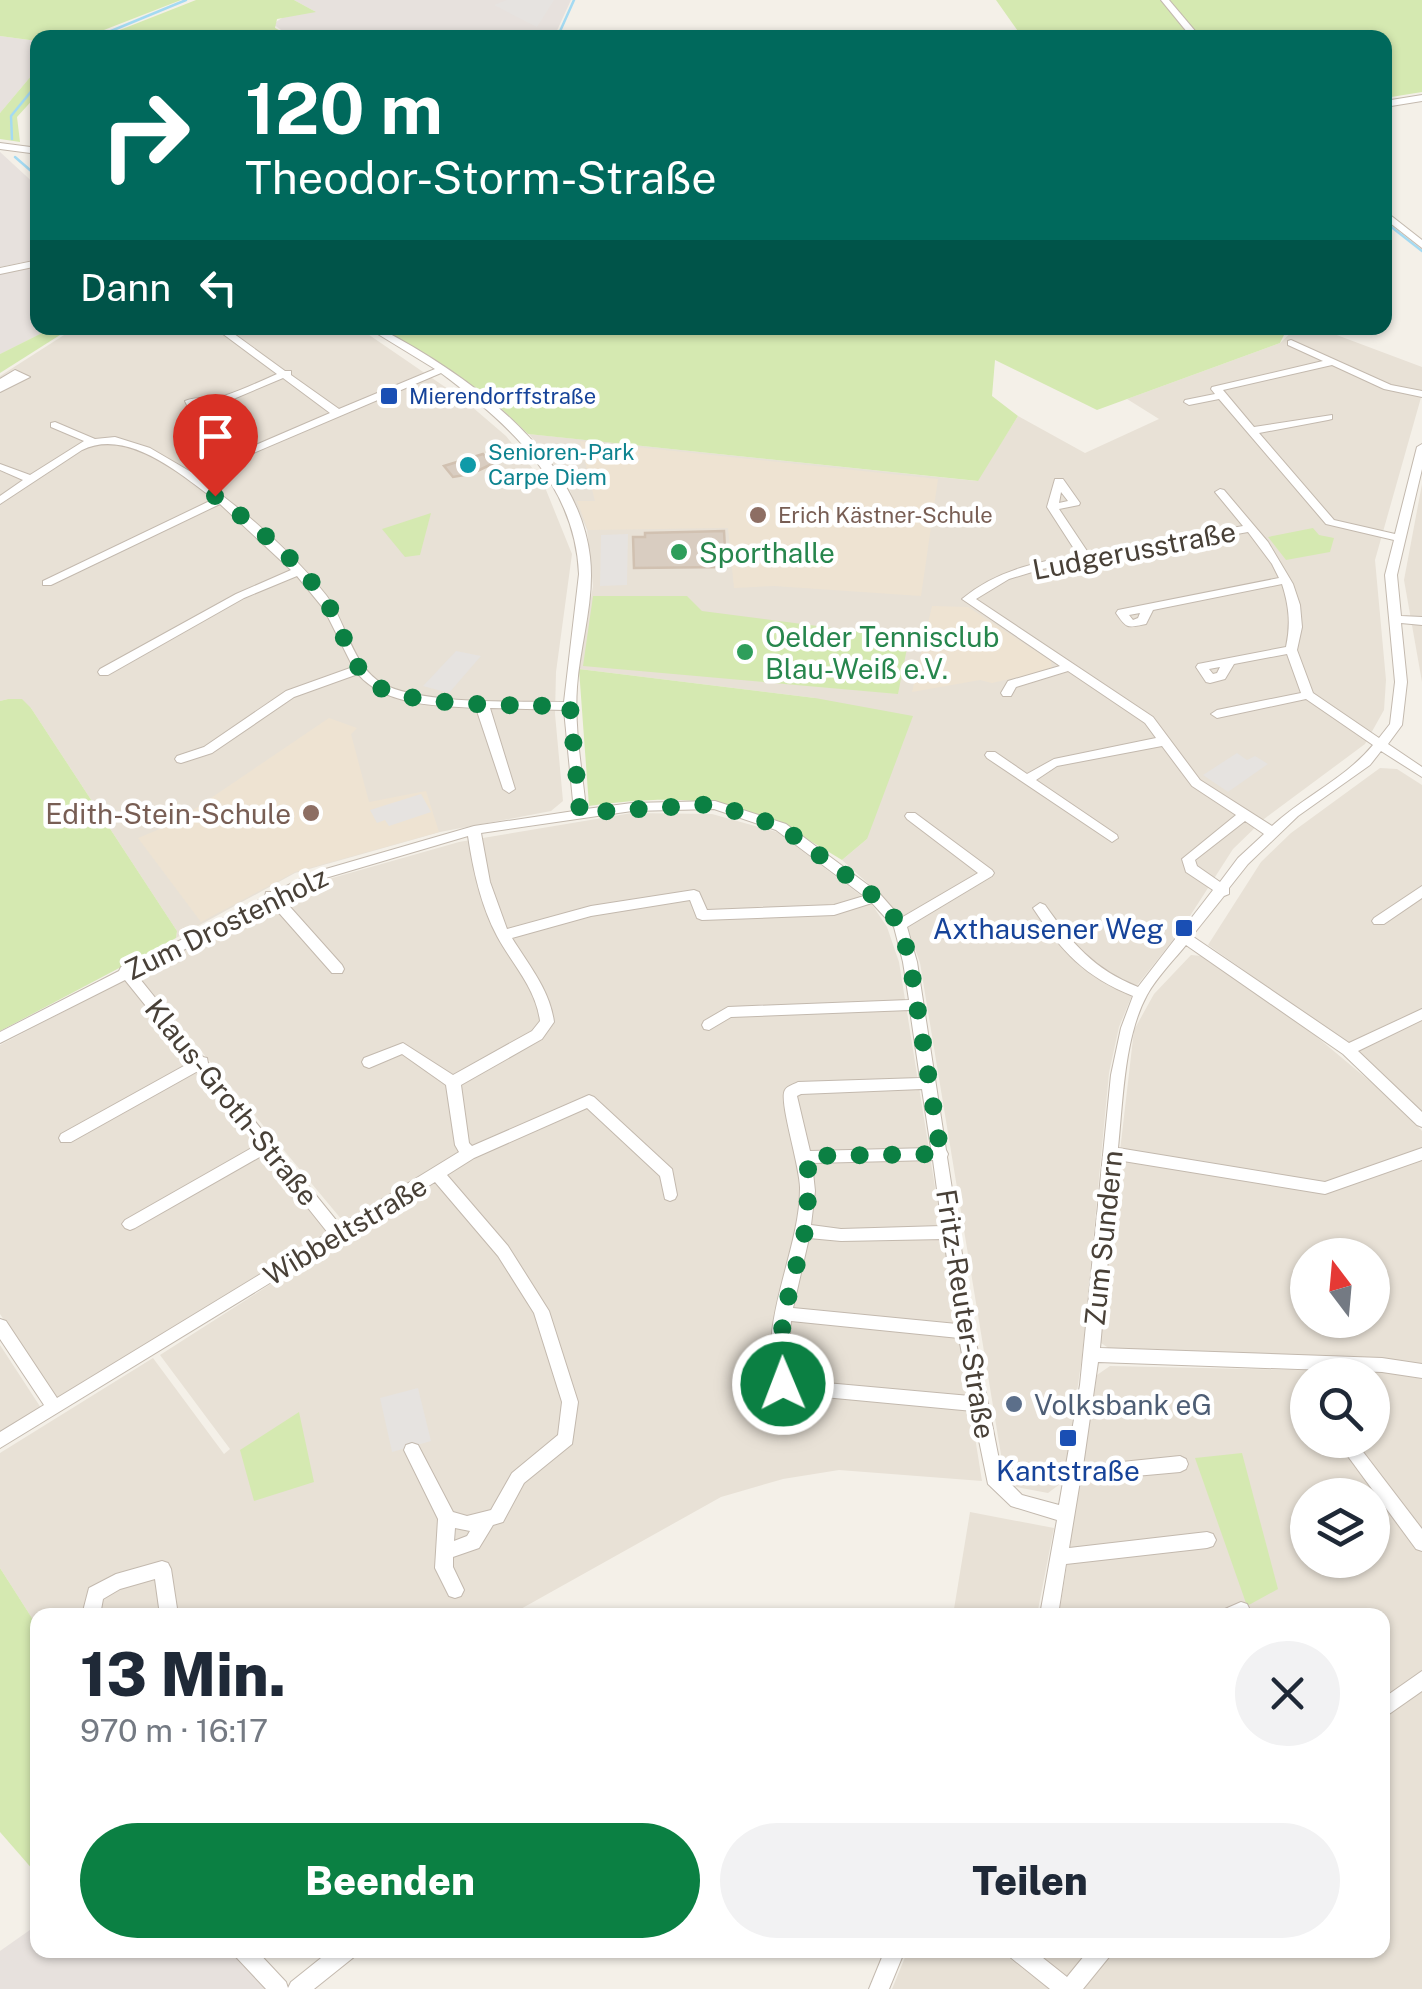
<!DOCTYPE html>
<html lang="de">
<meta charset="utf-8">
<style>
:root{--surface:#fff;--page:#f2f2f3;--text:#1f2937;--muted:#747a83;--accent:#0b8043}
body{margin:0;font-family:"Public Sans",sans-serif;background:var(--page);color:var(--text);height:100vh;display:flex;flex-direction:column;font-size:38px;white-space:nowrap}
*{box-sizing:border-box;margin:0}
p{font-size:32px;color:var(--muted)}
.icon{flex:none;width:55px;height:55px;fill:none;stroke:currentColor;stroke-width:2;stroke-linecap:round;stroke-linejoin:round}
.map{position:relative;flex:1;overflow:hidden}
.side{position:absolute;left:30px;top:1608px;width:1360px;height:350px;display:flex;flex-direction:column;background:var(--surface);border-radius:20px;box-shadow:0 2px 8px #0004}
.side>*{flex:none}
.banner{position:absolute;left:30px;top:30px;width:1362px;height:305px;border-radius:20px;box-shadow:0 2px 8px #0004;background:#00695c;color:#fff;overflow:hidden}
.needle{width:65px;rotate:344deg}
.buttons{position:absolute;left:1290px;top:1238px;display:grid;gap:20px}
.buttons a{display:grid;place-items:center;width:100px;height:100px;border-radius:50%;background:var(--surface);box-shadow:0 2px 8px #0004;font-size:50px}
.pin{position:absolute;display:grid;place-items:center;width:85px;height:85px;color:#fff;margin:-102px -42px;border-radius:50% 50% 50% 0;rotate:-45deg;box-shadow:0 0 10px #0007}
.pin .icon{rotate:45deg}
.me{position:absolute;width:110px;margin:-55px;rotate:359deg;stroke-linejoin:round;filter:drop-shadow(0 0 8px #0008)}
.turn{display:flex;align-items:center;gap:35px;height:210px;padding:0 50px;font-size:45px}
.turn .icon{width:130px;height:130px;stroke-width:2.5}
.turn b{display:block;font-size:70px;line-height:85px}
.then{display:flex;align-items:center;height:95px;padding:0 50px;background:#0003;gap:20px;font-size:38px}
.round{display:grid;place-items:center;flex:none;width:105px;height:105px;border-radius:52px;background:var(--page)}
.head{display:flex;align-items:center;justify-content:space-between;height:170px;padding:0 50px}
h1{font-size:60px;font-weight:800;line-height:75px}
.button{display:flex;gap:20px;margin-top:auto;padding:20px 50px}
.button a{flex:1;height:115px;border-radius:60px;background:var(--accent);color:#fff;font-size:40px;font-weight:800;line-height:115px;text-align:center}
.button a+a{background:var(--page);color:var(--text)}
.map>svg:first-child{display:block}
</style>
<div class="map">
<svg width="1422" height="1989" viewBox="0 0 1422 1989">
<rect width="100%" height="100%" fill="#f4f0e8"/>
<g fill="#e8e1d6" fill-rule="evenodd">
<polygon points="75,328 359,328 464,400 506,436 542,480 572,554 556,672 555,714 563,801 551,811 440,832 295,873 176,938 177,931 31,708 8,699 0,701 0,376"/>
<polygon points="1296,328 1318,328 1422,367 1422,394 1375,560 1386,680 1384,710 1365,744 1264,819 1233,849 1181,930 1135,988 1119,1027 1109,1073 1082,1357 1064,1481 1048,1493 1006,1485 920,963 909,931 884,898 842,860 867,839 815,698 579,669 593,586 587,530 565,479 529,434 977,481 1018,416 1085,453 1159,419 1127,399 1280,343"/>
<polygon points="1422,484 1422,682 1404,580"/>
<polygon points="1380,768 1397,769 1422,785 1422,1111 1347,1043 1208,945 1261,862 1291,833"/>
<polygon points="632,813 712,814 777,832 871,903 887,927 899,962 982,1481 839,1470 783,1479 721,1497 510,1615 38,1615 37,1626 0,1568 0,1453 153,1358 224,1454 230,1449 160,1355 352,1232 137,974 318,882 459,842"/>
<path d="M1191 955 1202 956 1281 1007 1396 1103 1422 1131V1364L1382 1358 1110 1349 1098 1341 1134 1030 1154 994ZM1308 1255H1372V1320H1308Z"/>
<polygon points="124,980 328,1232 56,1399 0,1314 0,1045"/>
<polygon points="0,1345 41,1408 0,1434"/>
<path d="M1110 1366 1386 1372 1422 1379V1989H1081L1031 1950H1382V1615H1059L1097 1375ZM1308 1375H1372V1440H1308ZM1308 1495H1372V1560H1308Z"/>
<polygon points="970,1512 1054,1528 1037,1615 953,1615"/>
<polygon points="908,1950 999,1950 1049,1989 892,1989"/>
</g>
<g fill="#e7e1dd">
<polygon points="294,0 571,0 554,37 292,38 273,24 285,16 314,11"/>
<polygon points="0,36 37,41 37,69 0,113"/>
<polygon points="0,152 38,187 37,259 0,267"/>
<polygon points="37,266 38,328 52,328 0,354 0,274"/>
<polygon points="37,1925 38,1950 231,1950 266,1989 0,1989 0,1951"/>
</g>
<g fill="#eee3d2">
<polygon points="580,441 938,479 921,596 774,586 734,588 728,528 588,530 577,501 595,501"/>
<polygon points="932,606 968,607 1051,661 1052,669 992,683 980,680 912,692"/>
<polygon points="329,718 357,728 351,734 369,802 426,791 439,832 295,872 201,922 138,838 174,823"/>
</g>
<g fill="#d5e9b1">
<polygon points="0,0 181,0 86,37 38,38 37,41 0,36"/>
<polygon points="196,0 294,0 316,12 277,19 275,28 292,37 102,37"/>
<polygon points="996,0 1422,0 1422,92 1385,98 1385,38 1022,37"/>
<polygon points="37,69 37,95 17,117 20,142 0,139 0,113"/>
<polygon points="52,328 71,328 0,373 0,354"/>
<polygon points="383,328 1267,328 1284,335 1280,343 1097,410 995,360 992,396 1018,416 978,481 528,434 489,397"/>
<polygon points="431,513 420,555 405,557 382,529"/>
<polygon points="1313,528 1319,535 1334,538 1330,552 1286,560 1268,537"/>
<polygon points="593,596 687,596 702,611 909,638 898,694 583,666"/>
<path d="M579 669 815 698 913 716 867 839 842 860C748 801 700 791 589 806Z"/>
<polygon points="8,699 22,699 31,708 177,931 176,938 0,1031 0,701"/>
<polygon points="299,1412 314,1482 254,1501 240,1450"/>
<polygon points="1242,1453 1278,1589 1247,1606 1195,1458"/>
<polygon points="0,1568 37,1626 34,1871 0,1832"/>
</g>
<g fill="#e6e3e0">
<polygon points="507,0 554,0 537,27 494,5"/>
<polygon points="628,534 627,585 600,586 601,535"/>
<polygon points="456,651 481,656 449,693 423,686"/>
<polygon points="1237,753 1247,760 1255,756 1268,764 1228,792 1203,775"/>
<polygon points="421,794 431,812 389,826 385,820 377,823 370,810"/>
<polygon points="418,1388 431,1441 392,1452 380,1398"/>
</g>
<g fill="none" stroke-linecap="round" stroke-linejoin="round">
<g stroke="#a4daf2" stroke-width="2.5">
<polyline points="94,38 186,0"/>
<polyline points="557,38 574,0"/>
<polyline points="12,139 11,116 38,83"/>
<polyline points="15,157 38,177"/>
<polyline points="1385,222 1422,251"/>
</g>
</g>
<g fill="#d9cdc1" stroke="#d1c1b1" stroke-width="2.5">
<polygon points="483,454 492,464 471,474 453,477 444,466"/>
<polygon points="724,531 726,567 634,568 633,537 645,537 645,533"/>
</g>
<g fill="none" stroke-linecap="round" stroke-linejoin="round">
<defs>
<g id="minor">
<polygon points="1161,0 1169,0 1201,38 1192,38"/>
<polygon points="1385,211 1422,240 1422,248 1385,219"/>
<polygon points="38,260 38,266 0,274 0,268"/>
<path d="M215 328H226L285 371H291V375L339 409 435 369 368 328H379C465 373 578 452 590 557 595 601 580 644 577 687 574 728 582 769 586 809L632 803 715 801 786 824 880 894 901 918 978 873 907 819 905 816 907 813H915L992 870 994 873 992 876 907 927 917 962 946 1150 948 1154 947 1157 974 1332 1002 1475 1022 1495 1059 1505 1080 1385 1111 1075 1121 1028 1133 996C1085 977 1061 951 1033 908L1040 903 1045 905C1072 943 1093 969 1138 987L1213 890 1186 872 1182 859 1236 815 1192 786 1162 746 1057 766 1036 780 1117 835 1118 838 1112 842 987 758 985 755 987 752H995L1027 774 1054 759 1156 738 1145 723 1068 671 1016 687 1011 696H1003L1001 693 1008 681 1060 666 962 599C995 571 1036 562 1078 555L1047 507 1055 479H1063L1080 503 1079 505 1059 509 1089 554 1243 526 1215 492 1220 489 1224 490 1268 542 1293 584 1300 605 1302 627 1297 650 1313 693 1379 738 1390 724 1395 682 1385 575 1394 540 1326 524 1219 399 1189 405 1184 402 1185 400 1215 394 1211 389 1212 387 1323 361 1288 345V341L1291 340 1391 385 1422 391V397L1384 389 1332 365 1223 390 1254 427 1332 415V419L1328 420 1259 433 1334 520 1395 534 1417 447 1422 444V469L1397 575 1401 616 1422 617V625L1401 623 1407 682 1402 725 1388 744 1422 767V777L1381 751 1370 765 1298 816 1248 864 1229 888V894L1224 896 1192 936 1349 1043 1422 1009V1020L1358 1051 1422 1112V1127L1417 1125 1343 1054 1186 945C1173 961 1157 977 1147 995 1124 1037 1123 1101 1118 1148L1325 1182 1422 1148V1160L1325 1194 1117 1160 1100 1348 1382 1358 1422 1364V1378L1382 1372 1098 1362 1083 1466 1180 1456 1186 1459 1188 1464 1186 1469 1180 1472 1080 1481 1069 1548 1207 1532 1213 1534 1216 1540 1213 1546 1207 1548 1066 1564 1058 1615H1040L1057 1520 1011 1506 988 1484 973 1411 792 1394 777 1388C755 1327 800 1252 800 1189 801 1169 778 1100 785 1090 787 1086 795 1084 798 1082L920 1078 910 1010 731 1017 709 1030 704 1029 702 1025 704 1021 728 1007 909 1000 903 962 894 927 872 903 834 915 702 920 697 918 690 900 591 916 512 938C528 964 550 990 554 1022L542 1039 461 1085 469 1143 472 1146 589 1095 594 1097 672 1169 677 1195 675 1199 670 1201 665 1199 660 1176 587 1108 474 1158 447 1175 508 1246 549 1311 578 1402 572 1444 524 1483 503 1522 493 1525 479 1548 453 1557V1567L464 1590 461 1596 455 1598 449 1596 435 1568 438 1519 404 1450 406 1445 412 1443 418 1445 453 1512 467 1516 491 1510 512 1473 558 1435 562 1402 534 1313 498 1256 435 1182 0 1448V1432L44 1405 0 1339V1319L6 1321 57 1398 328 1233 265 1154 135 1228 130 1230 125 1228 122 1224 125 1220 257 1145 198 1071 71 1142H61L59 1138 61 1134 191 1062 125 980 0 1043V1032L119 971 121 967H128L265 897 266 892H275L312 873 474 826 574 811 564 710 490 708 515 789 509 793 503 789 477 711 478 708C439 706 385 706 358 674L294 697 212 753 181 763 177 762 175 759 177 756 204 747 286 691 353 667 324 609 297 576 244 598 108 675H100L98 672 100 669 236 594 291 570 220 504 51 585H43V581L214 499C179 473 127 428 82 450L0 504V496L23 480 0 470V464L30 475 84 441 51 427V423L55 422 95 439 115 437 150 448 191 472 217 461 213 458 185 401C196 396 211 399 224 396 242 390 259 382 277 374ZM441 373C509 424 575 483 579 574L564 702C517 701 423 705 383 684 352 667 346 621 326 595 291 551 245 511 197 477ZM283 378 330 413 223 459 197 405 231 400ZM1061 492 1068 501 1059 503ZM1248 532 1272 564 1279 578 1118 610 1116 613C1127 629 1127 628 1146 624L1153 610 1282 584C1289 606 1291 624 1286 647L1198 664 1196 667 1206 682 1210 683 1225 679 1234 664 1287 654 1301 693 1217 710 1211 714 1217 718 1306 699 1373 745C1346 778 1303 797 1272 826L1200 780 1153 717 976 599 1009 579 1042 569ZM1140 613 1138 618 1133 620 1129 615ZM1220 667 1217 673 1213 674 1209 669ZM714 809 776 830 864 896 834 905 707 910 699 892 694 890 591 906 507 929 490 882 481 833 632 811ZM1245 821 1264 834 1238 858 1220 882 1197 866 1195 860ZM468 836C473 870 481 906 497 936 512 964 536 988 540 1021L532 1031 453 1075 403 1043 364 1058 362 1062 364 1066 369 1068 402 1054 446 1085 455 1145 459 1152 340 1225 276 1146 274 1141 270 1140 208 1063 207 1058 203 1057 136 974 272 905 332 973H342L344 969 342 965 283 899 322 879ZM922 1089 931 1148 810 1151 797 1096 801 1094ZM933 1160 942 1226 841 1229 811 1225 815 1191 812 1163ZM809 1238 841 1241 944 1239 957 1324 793 1308ZM791 1321 959 1338 970 1396 793 1380 791 1379 788 1359ZM455 1528 470 1531 467 1536 454 1541Z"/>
<polygon points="15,370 30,377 0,392 0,379"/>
<polygon points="1422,886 1422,898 1384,924 1374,924 1372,921 1374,918"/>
<polygon points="1336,1440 1354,1440 1422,1529 1422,1551 1416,1549"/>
<polygon points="162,1561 168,1563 171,1569 178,1615 160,1615 155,1579 120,1589 103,1599 100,1615 82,1615 89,1588 116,1574"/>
<polygon points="1241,1602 1247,1604 1250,1610 1248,1615 1222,1615 1225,1609"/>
<polygon points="1422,1671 1422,1691 1382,1719 1382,1699"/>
<polygon points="233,1950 256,1950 286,1982 288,1988 291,1982 331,1950 357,1950 354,1957 314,1989 266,1989 236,1957"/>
<polygon points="885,1950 905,1950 889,1989 869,1989"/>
<polygon points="1007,1950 1033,1950 1067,1977 1089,1950 1112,1950 1109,1957 1083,1989 1050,1989 1010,1957"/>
</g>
<g id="tertiary">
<polygon points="1422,95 1422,101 1385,107 1385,101"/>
<polygon points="0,143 38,148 38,154 0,149"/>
</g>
</defs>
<use href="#minor" stroke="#c3b9ae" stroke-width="2"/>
<use href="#tertiary" stroke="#c3b9ae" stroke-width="2"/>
<use href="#minor" fill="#fff" fill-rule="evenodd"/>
<use href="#tertiary" fill="#fff" fill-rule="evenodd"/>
</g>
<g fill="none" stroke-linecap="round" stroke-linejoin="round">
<path stroke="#0b8043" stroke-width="18" stroke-dasharray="0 32.4" d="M215 496C255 526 300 561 327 603 343 628 349 663 372 683 403 708 527 705 570 706L580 813 714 804 782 827 875 897 900 924 910 962 941 1154 808 1156C808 1183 809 1210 804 1236 793 1284 773 1333 783 1384"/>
</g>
<g fill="#1a4fb4" stroke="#fff" stroke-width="4">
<rect x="379" y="386" width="20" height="20" rx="5"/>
<rect x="1174" y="918" width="20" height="20" rx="5"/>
<rect x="1058" y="1428" width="20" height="20" rx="5"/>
</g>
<circle fill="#0f9aa8" stroke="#fff" stroke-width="4" cx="468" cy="465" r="10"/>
<g fill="#8d6e63" stroke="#fff" stroke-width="4">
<circle cx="758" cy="515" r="10"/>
<circle cx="311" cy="813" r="10"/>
</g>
<g fill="#2e9e5b" stroke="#fff" stroke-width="4">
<circle cx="679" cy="552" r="10"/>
<circle cx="745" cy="652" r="10"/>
</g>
<circle fill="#5c6f8a" stroke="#fff" stroke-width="4" cx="1014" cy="1404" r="10"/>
<g text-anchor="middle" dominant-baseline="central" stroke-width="9" stroke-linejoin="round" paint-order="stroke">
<g font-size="22" fill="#164399" stroke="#fff" text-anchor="start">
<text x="409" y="396">Mierendorffstraße</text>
</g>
<g font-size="22" fill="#0d838f" stroke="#fff" text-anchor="start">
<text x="488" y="452">Senioren-Park<tspan x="488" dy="25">Carpe Diem</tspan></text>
</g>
<g font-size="22" fill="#785e54" stroke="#fff" text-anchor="start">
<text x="778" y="515">Erich Kästner-Schule</text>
</g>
<g font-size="28" fill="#484037" stroke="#fff">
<text transform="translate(1134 550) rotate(-11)">Ludgerusstraße</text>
<text transform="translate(226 923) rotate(-26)">Zum Drostenholz</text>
<text transform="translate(232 1102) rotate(51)">Klaus-Groth-Straße</text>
<text transform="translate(345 1230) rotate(-31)">Wibbeltstraße</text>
<text transform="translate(1103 1238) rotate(-84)">Zum Sundern</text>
<text transform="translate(966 1314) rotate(81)">Fritz-Reuter-Straße</text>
</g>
<g font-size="28" fill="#27864d" stroke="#fff" text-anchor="start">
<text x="699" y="552">Sporthalle</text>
<text x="765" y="636">Oelder Tennisclub<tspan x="765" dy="32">Blau-Weiß e.V.</tspan></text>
</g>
<g font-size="28" fill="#785e54" stroke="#fff" text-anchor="end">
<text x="291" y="813">Edith-Stein-Schule</text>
</g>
<g font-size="28" fill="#164399" stroke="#fff" text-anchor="end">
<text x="1164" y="928">Axthausener Weg</text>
<text x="1068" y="1470" text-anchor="middle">Kantstraße</text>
</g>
<g font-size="28" fill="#4e5e75" stroke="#fff" text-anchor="start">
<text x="1034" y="1404">Volksbank eG</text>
</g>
</g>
</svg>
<div class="buttons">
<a><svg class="needle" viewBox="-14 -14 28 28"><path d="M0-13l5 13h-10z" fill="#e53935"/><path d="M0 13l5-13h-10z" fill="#747a83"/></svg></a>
<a><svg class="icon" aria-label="search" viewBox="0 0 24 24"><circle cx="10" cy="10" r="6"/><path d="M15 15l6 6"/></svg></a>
<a><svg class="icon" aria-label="layers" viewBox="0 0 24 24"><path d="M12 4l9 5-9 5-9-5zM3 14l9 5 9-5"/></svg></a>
</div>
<div class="pin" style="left:215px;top:496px;background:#d93025"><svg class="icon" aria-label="arrive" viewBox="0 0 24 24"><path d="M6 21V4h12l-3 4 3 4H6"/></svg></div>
<svg class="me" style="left:783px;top:1384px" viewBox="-20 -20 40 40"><circle r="17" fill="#0b8043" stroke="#fff" stroke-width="3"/><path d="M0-11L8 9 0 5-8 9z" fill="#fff"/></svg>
<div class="banner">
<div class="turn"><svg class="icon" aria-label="right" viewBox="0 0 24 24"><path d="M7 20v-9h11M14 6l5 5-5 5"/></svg><div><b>120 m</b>Theodor-Storm-Straße</div></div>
<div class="then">Dann<svg class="icon" aria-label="left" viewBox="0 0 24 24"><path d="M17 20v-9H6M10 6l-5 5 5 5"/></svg></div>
</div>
<section class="side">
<div class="head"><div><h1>13 Min.</h1><p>970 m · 16:17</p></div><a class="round"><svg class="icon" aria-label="close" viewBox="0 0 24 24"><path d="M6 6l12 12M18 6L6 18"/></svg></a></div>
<div class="button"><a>Beenden</a><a>Teilen</a></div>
</section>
</div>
